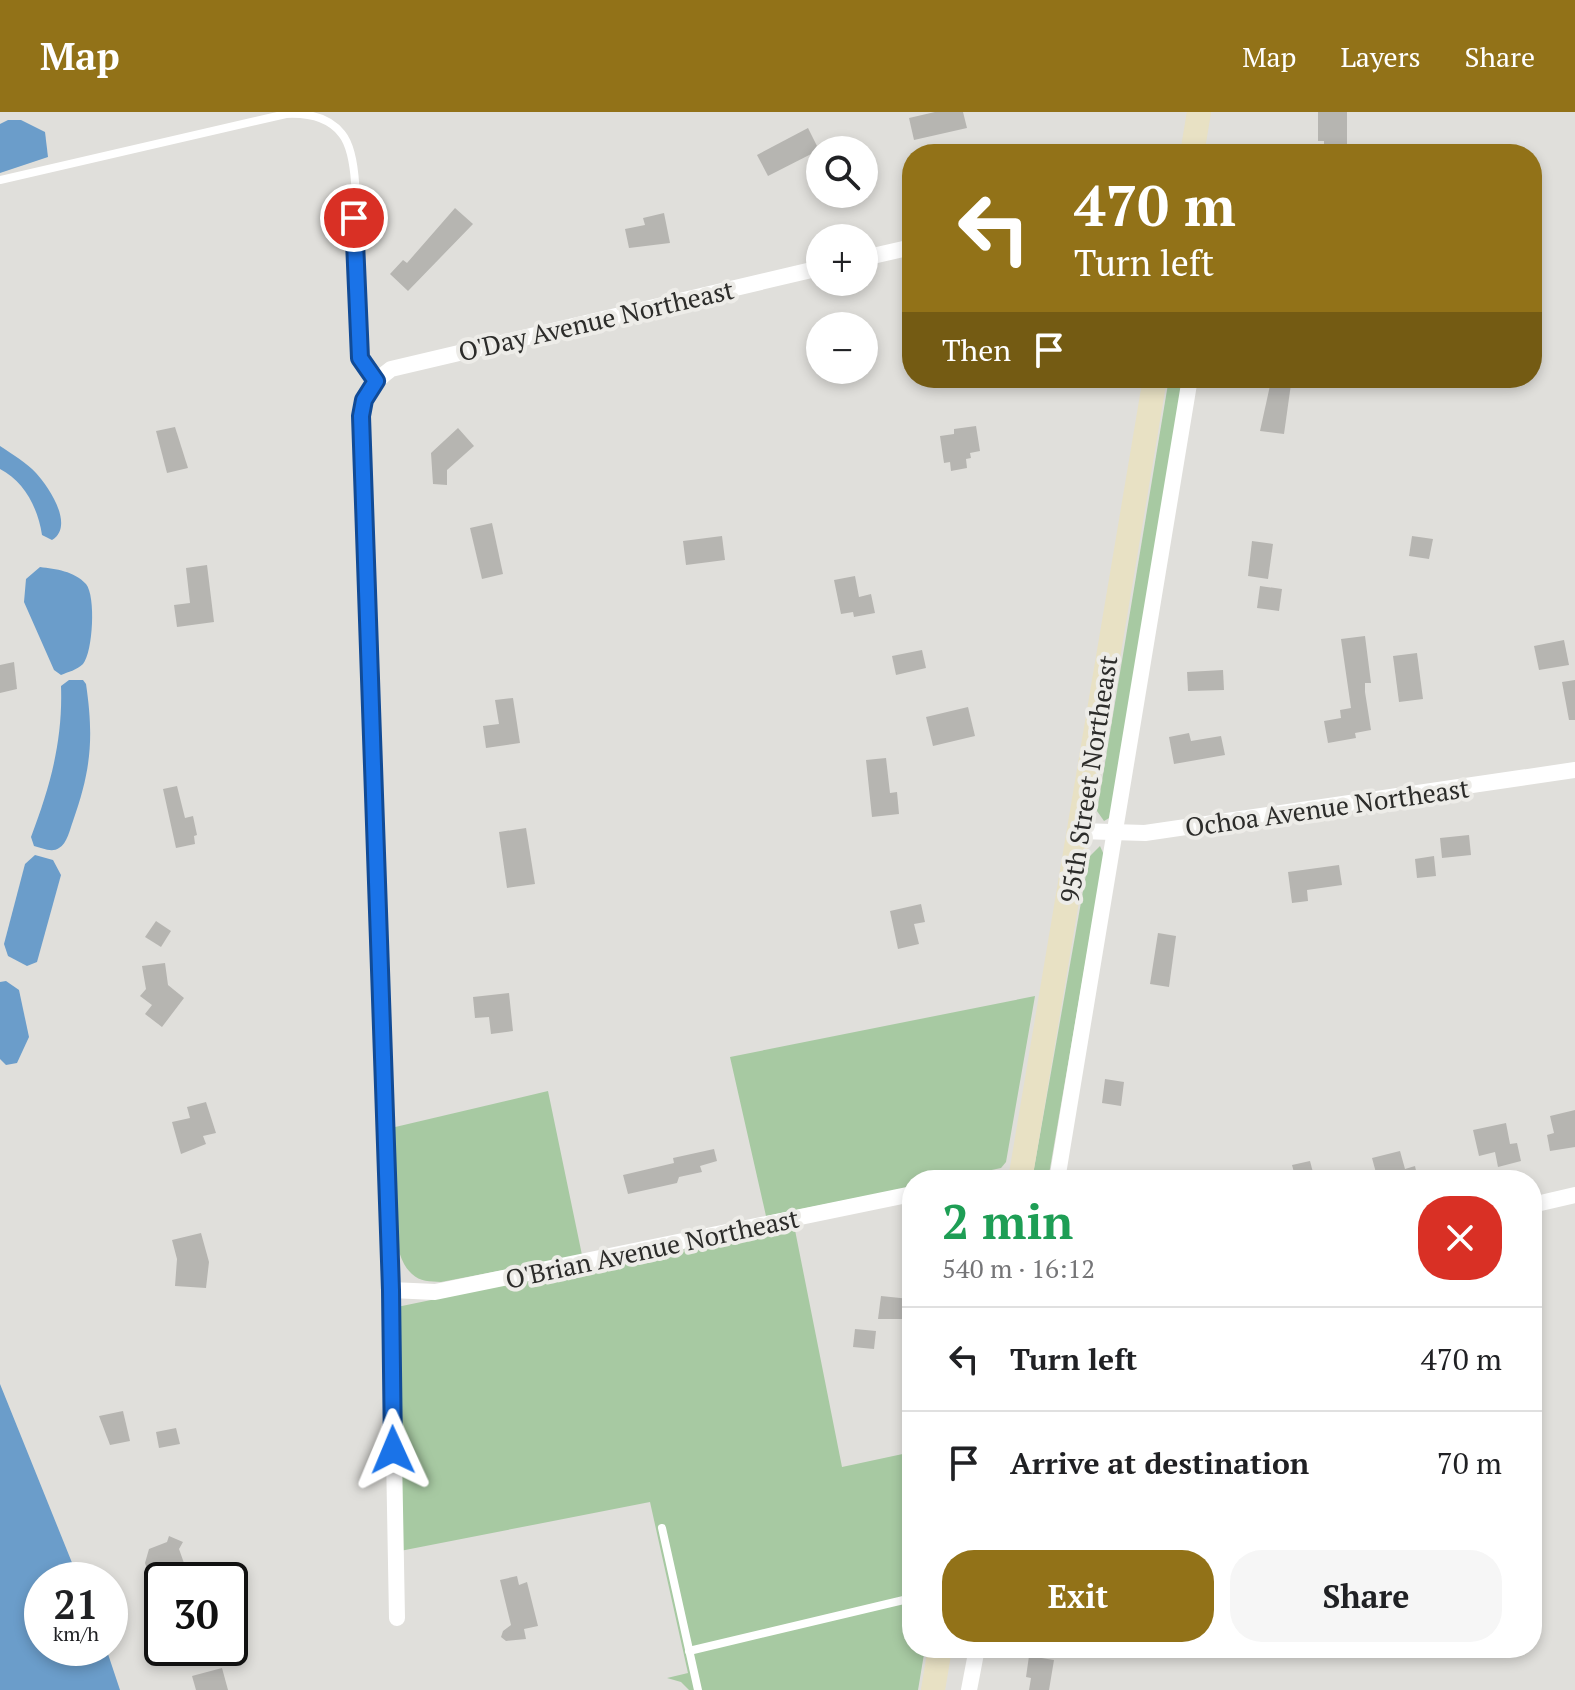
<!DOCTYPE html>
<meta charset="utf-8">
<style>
:root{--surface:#fff;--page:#f6f6f6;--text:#202124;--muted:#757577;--line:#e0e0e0;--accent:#927218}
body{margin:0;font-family:"PT Serif",serif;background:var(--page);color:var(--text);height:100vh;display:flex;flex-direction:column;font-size:30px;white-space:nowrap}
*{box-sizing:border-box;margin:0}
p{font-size:26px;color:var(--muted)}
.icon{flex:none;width:44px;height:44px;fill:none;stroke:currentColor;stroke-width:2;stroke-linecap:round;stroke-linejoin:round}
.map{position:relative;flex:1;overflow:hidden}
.details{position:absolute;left:902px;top:1058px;width:640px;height:488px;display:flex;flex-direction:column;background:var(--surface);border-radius:32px;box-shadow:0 4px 12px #0003}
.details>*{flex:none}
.banner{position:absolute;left:902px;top:32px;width:640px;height:244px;border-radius:32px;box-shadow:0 4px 12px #0003;background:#927218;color:#fff;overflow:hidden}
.tools{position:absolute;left:806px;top:24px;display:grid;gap:16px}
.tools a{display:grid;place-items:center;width:72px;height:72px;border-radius:50%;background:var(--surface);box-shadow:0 4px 12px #0003;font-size:40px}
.speed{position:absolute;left:24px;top:1450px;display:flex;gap:16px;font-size:40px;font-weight:700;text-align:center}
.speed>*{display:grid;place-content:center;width:104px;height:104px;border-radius:50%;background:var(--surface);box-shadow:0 4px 12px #0003;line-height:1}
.speed small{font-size:20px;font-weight:400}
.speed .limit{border:4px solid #111;border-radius:12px;background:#fff;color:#111}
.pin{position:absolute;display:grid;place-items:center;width:68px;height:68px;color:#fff;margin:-34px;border:4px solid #fff;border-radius:50%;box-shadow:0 2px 8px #0007}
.me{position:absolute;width:88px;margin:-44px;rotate:359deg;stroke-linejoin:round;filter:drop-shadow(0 0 6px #0008)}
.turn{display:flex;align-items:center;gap:28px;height:168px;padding:0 40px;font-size:36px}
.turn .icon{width:104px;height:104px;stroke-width:2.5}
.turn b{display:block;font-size:56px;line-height:68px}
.then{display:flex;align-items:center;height:76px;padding:0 40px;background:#0003;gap:16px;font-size:30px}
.round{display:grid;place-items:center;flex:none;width:84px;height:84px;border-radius:32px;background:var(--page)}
.overview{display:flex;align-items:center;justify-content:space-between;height:136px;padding:0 40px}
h1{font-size:48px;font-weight:600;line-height:60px;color:#1e9e55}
.action{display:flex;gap:16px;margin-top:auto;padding:16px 40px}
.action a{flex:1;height:92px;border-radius:32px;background:var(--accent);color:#fff;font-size:32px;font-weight:600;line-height:92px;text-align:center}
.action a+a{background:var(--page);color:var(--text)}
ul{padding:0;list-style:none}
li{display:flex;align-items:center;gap:24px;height:104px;padding:0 40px;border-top:2px solid var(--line)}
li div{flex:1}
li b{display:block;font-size:30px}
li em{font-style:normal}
header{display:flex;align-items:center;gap:48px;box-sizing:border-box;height:112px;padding:0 40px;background:var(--accent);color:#fff}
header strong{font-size:38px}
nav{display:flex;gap:44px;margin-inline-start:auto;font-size:28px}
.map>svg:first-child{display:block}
</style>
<header>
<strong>Map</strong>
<nav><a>Map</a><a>Layers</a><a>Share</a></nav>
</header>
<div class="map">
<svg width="1575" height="1578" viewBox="0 0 1575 1578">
<rect width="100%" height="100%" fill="#e0dfdb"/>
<g fill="#a7c9a2">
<polygon points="1169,266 1183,266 1111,705 1104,709 1097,699"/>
<polygon points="1100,734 1104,743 1048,1068 1032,1068 1089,745"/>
<polygon points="1035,884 1006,1050 1001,1056 945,1068 912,1068 912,1075 766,1104 730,945"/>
<path d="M548 979 582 1143 441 1170C430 1169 420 1170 412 1162 385 1139 393 1051 391 1016Z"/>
<polygon points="794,1113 842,1355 912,1340 912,1536 925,1536 918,1578 689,1578 681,1570 667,1566 688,1561 650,1390 400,1439 397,1195"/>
</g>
<g fill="#6b9dca">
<polygon points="8,8 21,8 45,20 48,45 0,61 0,12"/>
<path d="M0 334C12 342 27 351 36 361 49 375 75 414 52 428L42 423C38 396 24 369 0 357Z"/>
<path d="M40 455C56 457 74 459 86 472 96 484 93 540 83 552 77 558 68 560 61 563L54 558 24 490 26 467Z"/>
<path d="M69 568H83L86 572C94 626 91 658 73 709 70 717 67 732 59 736 52 741 42 736 34 734L31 725C50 675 63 629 61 574Z"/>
<polygon points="35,743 53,748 61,763 37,850 27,854 8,844 4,832 25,752"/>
<polygon points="6,869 19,878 29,925 17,951 6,953 0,947 0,870"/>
<polygon points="0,1272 79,1468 42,1468 42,1536 106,1536 120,1578 0,1578"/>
</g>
<g fill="#b6b5b1">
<polygon points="935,0 963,0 967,16 914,28 909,6"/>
<polygon points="1318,0 1347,0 1347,34 1324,34 1324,29 1318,29"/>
<polygon points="808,16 819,38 768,64 757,43"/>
<polygon points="455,96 473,112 408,179 390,162 403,148 407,151"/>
<polygon points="664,101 670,131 629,136 625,117 645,113 643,106"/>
<polygon points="1271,269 1291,272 1284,322 1260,319"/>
<polygon points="976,314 980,339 970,341 971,346 966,347 967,356 951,359 950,350 944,351 940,324 954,322 954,317"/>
<polygon points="175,315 188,356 167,361 156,319"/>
<polygon points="458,316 474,334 447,358 447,373 433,372 431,341"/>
<polygon points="492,411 503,462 482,467 470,416"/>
<polygon points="722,424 725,448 686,453 683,429"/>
<polygon points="1412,424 1433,427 1429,447 1409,444"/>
<polygon points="1252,429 1273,432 1268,467 1248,464"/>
<polygon points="207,453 214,510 177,515 174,493 190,491 186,456"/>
<polygon points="855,464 859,485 871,482 875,501 854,505 853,500 841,502 834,468"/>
<polygon points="1260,474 1282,477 1279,499 1257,496"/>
<polygon points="1365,524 1371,571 1365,571 1365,580 1371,618 1355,621 1356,626 1328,631 1324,609 1341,606 1340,598 1351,596 1341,527"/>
<polygon points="1564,528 1569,553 1539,558 1534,534"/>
<polygon points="922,538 926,556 896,563 892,544"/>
<polygon points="1417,541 1423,587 1399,590 1393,544"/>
<polygon points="14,550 17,577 0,581 0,553"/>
<polygon points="1223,558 1224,578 1188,579 1187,560"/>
<polygon points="1575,568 1575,608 1569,608 1562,570"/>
<polygon points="513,586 520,631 486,636 483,614 499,612 495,588"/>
<polygon points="968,595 975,624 933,634 926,605"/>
<polygon points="1189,621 1191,629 1221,624 1225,643 1174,652 1169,625"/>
<polygon points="886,646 890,681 897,680 899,702 872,705 866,648"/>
<polygon points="177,674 185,706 193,704 197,723 194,724 195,732 176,736 163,677"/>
<polygon points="526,716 535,772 507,776 499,720"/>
<polygon points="1469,723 1471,743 1442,746 1440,726"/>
<polygon points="1434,744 1436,764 1417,766 1415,747"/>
<polygon points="1339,753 1342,773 1307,778 1308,789 1292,791 1288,760"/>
<polygon points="921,792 925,810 914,812 919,832 898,837 890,799"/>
<polygon points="156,809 171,819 161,835 145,825"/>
<polygon points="1158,821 1176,824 1169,875 1150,872"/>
<polygon points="165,851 168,873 184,886 162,915 145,902 152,893 140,884 146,877 142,854"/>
<polygon points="509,881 513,919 491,922 489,905 475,906 473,885"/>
<polygon points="1105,967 1124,970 1121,994 1102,991"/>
<polygon points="206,990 216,1021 203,1024 206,1032 181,1042 172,1010 190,1006 187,995"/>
<polygon points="1575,998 1575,1035 1550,1039 1547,1023 1554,1021 1550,1004"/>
<polygon points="1506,1011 1510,1032 1517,1031 1521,1049 1498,1055 1495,1040 1479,1044 1473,1018"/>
<polygon points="714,1037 717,1049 700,1054 702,1060 679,1065 677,1071 628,1082 623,1063 674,1051 673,1046"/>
<polygon points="1400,1039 1405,1057 1415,1054 1418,1068 1378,1068 1372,1046"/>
<polygon points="1310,1049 1315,1068 1296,1068 1292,1053"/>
<polygon points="201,1121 209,1150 206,1176 175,1174 177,1147 172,1128"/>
<polygon points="881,1184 910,1187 908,1207 878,1207"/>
<polygon points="855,1217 876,1219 874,1237 853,1235"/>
<polygon points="123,1299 130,1329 110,1333 99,1304"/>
<polygon points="176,1316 180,1332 159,1336 156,1320"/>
<polygon points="169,1424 183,1430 179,1437 190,1468 157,1468 148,1460 145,1451 149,1437 167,1430"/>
<polygon points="517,1464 519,1473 527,1470 538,1514 524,1517 526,1527 506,1529 501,1525 503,1519 511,1513 500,1468"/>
<polygon points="1029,1544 1054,1548 1049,1578 1029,1578 1031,1566 1026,1565"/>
<polygon points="222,1556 228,1578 196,1578 192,1564"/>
</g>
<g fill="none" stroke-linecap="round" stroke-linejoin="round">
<g stroke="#fff" stroke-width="8">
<path d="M0 68 286 2C306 1 329 5 342 22 371 58 343 199 361 249 364 256 371 263 376 269"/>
<polyline points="662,1416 698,1578"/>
<polyline points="689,1539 912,1486"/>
</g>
<g stroke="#fff" stroke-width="16">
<polyline points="864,146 912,135"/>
<polyline points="1079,719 1145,721 1575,658"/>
<polyline points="992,1068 1021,1065"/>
<polyline points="1057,1068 1190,266"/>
<polyline points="1532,1093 1575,1083"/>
<polyline points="391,1178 435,1180 912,1082"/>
<path d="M397 1506 391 1178 361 304C365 282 372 271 391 257L820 156"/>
<polyline points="969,1578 977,1536"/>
</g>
<g stroke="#e8e1c4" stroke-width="24">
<polyline points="1192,42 1199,0"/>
<polyline points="1020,1068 1155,266"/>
<polyline points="933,1578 940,1536"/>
</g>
</g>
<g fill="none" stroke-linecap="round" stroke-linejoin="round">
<defs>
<polyline id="route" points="354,106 360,246 376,269 364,288 361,304 391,1178 393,1338"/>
</defs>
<use href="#route" stroke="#114b97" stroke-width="20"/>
<use href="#route" stroke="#1a73e8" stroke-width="14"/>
</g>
<g text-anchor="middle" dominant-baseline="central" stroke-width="8" stroke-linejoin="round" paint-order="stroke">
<g font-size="26" fill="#2c2c2a" stroke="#edece8">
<text transform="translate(596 208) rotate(-13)">O'Day Avenue Northeast</text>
<text transform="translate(1088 667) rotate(-81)">95th Street Northeast</text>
<text transform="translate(1327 695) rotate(-8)">Ochoa Avenue Northeast</text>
<text transform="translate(652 1136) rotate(-12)">O'Brian Avenue Northeast</text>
</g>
</g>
</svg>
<div class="tools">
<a><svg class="icon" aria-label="search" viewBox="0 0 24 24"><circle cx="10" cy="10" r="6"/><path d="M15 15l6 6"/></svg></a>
<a>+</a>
<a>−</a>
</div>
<div class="speed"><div>21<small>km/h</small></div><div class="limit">30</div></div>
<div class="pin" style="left:354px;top:106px;background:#d93025"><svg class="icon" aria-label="arrive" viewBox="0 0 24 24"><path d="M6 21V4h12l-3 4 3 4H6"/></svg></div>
<svg class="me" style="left:393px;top:1338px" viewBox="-20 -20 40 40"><path d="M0-17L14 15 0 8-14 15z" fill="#1a73e8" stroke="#fff" stroke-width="4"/></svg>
<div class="banner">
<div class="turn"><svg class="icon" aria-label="left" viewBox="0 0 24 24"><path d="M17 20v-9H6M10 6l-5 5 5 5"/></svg><div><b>470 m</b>Turn left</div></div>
<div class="then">Then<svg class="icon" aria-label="arrive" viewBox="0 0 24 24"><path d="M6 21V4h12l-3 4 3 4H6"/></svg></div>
</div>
<section class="details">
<div class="overview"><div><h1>2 min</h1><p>540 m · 16:12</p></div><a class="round" style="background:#d93025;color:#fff"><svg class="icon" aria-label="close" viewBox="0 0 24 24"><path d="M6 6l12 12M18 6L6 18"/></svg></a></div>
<ul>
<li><svg class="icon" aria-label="left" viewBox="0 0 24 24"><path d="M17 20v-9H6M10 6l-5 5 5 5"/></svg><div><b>Turn left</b></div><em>470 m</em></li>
<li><svg class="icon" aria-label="arrive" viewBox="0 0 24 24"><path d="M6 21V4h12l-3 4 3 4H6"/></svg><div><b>Arrive at destination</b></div><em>70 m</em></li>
</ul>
<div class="action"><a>Exit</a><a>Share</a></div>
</section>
</div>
